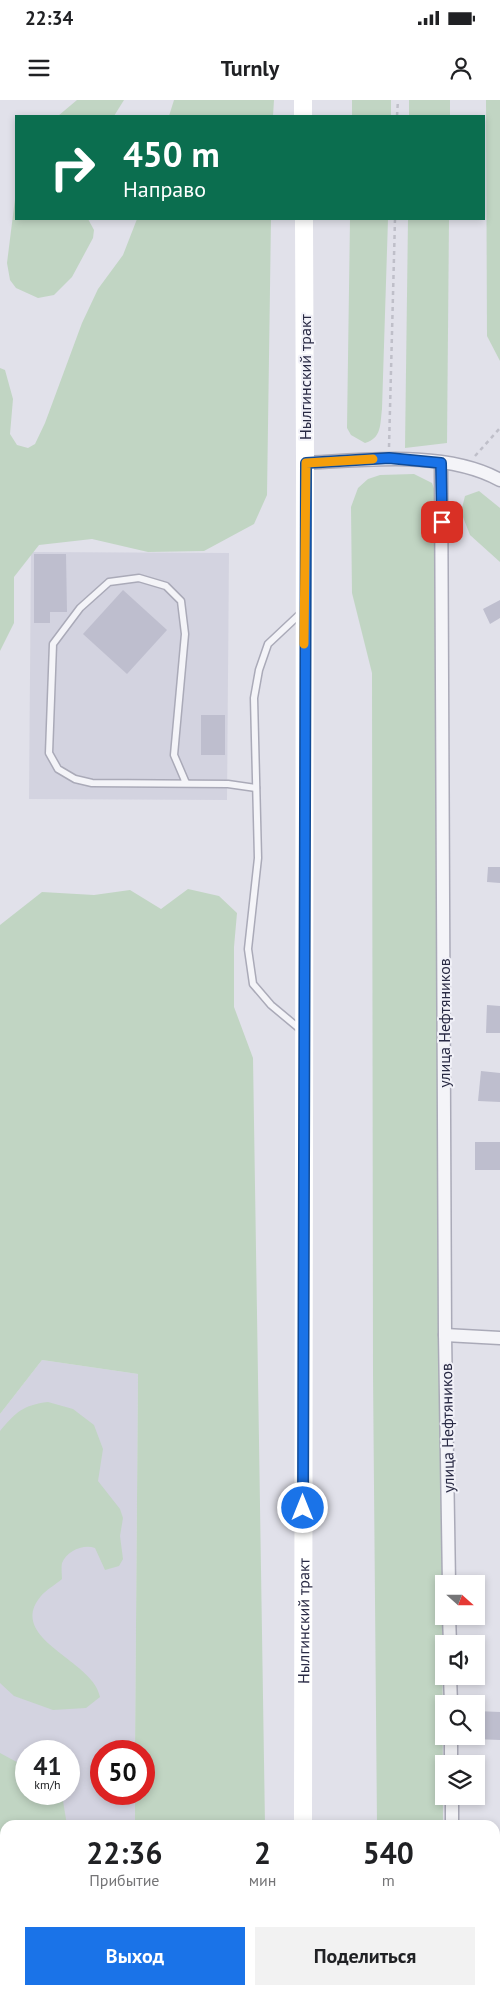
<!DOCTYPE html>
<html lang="ru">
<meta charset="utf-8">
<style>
:root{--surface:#fff;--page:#f2f2f2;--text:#202124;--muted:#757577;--accent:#1a73e8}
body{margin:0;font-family:"PT Sans",sans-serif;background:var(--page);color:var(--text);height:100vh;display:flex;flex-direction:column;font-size:19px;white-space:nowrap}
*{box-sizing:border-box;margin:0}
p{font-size:16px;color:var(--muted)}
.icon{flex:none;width:28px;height:28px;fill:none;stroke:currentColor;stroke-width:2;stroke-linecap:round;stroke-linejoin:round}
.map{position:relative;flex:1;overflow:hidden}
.panel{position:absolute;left:0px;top:1720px;width:500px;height:175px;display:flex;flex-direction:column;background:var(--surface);border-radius:15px 15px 0 0;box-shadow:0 2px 8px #0003}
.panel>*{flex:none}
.top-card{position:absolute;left:15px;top:15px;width:470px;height:105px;border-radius:0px;box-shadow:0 2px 8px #0003;background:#0b6e4f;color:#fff;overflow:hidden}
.needle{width:32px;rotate:111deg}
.tools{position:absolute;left:435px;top:1475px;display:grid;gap:10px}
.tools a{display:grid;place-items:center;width:50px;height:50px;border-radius:0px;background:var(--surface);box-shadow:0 2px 8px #0003;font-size:25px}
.speed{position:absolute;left:15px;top:1640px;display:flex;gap:10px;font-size:25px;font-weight:700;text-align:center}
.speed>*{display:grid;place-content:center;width:65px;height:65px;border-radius:50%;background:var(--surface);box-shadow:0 2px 8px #0003;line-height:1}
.speed small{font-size:12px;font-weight:400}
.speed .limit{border:8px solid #d22;background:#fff;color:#111}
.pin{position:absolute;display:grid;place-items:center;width:42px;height:42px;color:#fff;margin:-21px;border-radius:10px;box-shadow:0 2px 8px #0006}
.me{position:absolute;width:55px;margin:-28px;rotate:0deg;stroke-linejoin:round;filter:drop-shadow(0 0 4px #0008)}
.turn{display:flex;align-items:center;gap:18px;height:105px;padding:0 25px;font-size:22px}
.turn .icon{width:65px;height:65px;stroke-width:2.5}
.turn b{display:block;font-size:35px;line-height:42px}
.eta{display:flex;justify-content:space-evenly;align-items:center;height:85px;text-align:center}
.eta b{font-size:30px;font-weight:700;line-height:35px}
.action{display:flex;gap:10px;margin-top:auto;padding:10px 25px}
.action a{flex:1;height:58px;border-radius:0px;background:var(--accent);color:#fff;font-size:20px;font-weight:700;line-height:58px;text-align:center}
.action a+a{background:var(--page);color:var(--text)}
.status{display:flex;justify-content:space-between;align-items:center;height:35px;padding:0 25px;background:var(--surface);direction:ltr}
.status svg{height:14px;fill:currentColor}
header{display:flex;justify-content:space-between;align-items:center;height:65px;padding:0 25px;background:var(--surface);font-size:22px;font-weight:700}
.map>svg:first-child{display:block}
</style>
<div class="status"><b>22:34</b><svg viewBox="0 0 49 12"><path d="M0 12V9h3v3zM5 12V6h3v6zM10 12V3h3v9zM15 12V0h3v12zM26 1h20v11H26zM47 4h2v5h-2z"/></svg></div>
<header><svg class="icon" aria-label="menu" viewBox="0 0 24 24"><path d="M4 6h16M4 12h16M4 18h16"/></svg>Turnly<svg class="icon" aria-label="person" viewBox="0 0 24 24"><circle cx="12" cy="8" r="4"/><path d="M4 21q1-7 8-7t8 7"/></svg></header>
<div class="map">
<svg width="500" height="1895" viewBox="0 0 500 1895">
<rect width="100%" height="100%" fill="#e1e1ea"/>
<g fill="#d3d3e0" fill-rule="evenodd">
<polygon points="31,452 229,453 227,700 29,699"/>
<path d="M42 1260 138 1274 135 1651H101V1694H135V1725H5V1890H133V1895H0V1314ZM26 1651H69V1694H26Z"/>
</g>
<g fill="#c1d5c3">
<polygon points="77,0 124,0 114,16 58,16"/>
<polygon points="174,0 274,0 273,16 169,16"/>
<rect x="352" y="0" width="39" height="16"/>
<rect x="409" y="0" width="41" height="16"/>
<polygon points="486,0 500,0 500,261 487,236"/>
<polygon points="16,91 16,119 88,119 94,130 93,138 72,177 54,195 38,198 16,188 10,180 7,163"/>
<polygon points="137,119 271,119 267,395 254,424 204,451 148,452 92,439 39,445 14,477 14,523 0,551 0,268 5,270 13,299 10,334 17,345 28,348 35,344 45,323 82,223 98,189 123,155"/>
<path d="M350 119H388L382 309C380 324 382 338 365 343L351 335 347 328Z"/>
<polygon points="408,119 449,119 447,343 405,348"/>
<polygon points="414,374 432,383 438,400 443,1725 377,1725 373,1274 372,573 352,493 351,407 358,388 368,379 380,375"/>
<polygon points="479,391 500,408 500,462 470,435 461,412 465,396"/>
<polygon points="188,789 219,796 237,813 234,847 234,907 253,958 265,1725 135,1725 135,1694 144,1694 144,1651 135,1651 138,1274 42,1260 0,1314 0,825 42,792 94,795 130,790 161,809"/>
<path d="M48 1302 73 1309 94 1325 103 1349 98 1381 120 1409 123 1418 120 1436 123 1459 119 1466 105 1470 95 1448C83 1444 67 1451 62 1463 61 1468 62 1475 62 1479 55 1485 46 1490 41 1496 5 1539 94 1560 100 1597L86 1608 53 1610 14 1596 0 1583V1331C16 1312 23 1305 48 1302Z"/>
<polygon points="0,1653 26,1667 26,1694 58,1694 63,1701 67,1725 5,1725 5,1890 90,1890 89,1895 0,1895"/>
<polygon points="134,1890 270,1890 270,1895 133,1895"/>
<rect x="378" y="1890" width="66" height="5"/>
</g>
<g fill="#bebece">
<polygon points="34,454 66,454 67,512 50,512 50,523 34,523"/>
<polygon points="123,490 167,530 127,574 83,534"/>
<polygon points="500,500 500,518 490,524 483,509"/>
<rect x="201" y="615" width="24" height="40"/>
<polygon points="488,767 500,767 500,783 487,782"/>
<polygon points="487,905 500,906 500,933 486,933"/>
<polygon points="481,971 500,973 500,1002 478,1001"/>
<rect x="475" y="1042" width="25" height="28"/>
<polygon points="476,1611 500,1612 500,1640 476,1639"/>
</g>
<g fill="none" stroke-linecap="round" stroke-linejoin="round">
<defs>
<g id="lane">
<polyline points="301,513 268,544 259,570 254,598 258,758 248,849 253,884 271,905 301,930"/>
<polyline points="186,683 174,655 185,534 181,501 166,486 139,478 109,482 80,508 53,544 49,653 58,669 75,679 92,683 228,684 256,688"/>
</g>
<g id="street">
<path d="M305 363C364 360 447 350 500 380"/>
<polyline points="441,363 445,1235 449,1484"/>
<polyline points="445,1235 500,1238"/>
<polyline points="449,1516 450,1544"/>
<polyline points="450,1576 451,1604"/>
<polyline points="451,1636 451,1664"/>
<polyline points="452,1696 452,1725"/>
<polyline points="454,1890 455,1895"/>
</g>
</defs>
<use href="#lane" stroke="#aaaab8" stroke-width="9"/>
<use href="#street" stroke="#aaaab8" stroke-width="15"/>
<g stroke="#bfbfc9" stroke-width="2.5" stroke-dasharray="4 4" stroke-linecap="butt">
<polyline points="397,16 398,0"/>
<polyline points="389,347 395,119"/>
<polyline points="475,356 500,328"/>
</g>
<use href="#lane" stroke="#f4f4f8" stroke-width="6"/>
<use href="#street" stroke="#f4f4f8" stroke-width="12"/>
<g stroke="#fff" stroke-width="18">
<polyline points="303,0 303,16"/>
<path id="s1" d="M303 1725 305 363 304 119"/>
<polyline points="303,1895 303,1890"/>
</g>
</g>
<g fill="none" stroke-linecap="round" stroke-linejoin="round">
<defs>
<polyline id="route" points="303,1408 306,363 389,358 441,363 442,422"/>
</defs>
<use href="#route" stroke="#114b97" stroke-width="12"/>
<use href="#route" stroke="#1a73e8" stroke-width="9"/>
<polyline stroke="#f59e0b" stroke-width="9" points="304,544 306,363 373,359"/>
</g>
<g text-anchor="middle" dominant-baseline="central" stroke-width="4" stroke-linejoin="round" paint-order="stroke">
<g font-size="16" fill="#282943" stroke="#f1f1f8">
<text transform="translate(305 277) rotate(-90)">Нылгинский тракт</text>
<text transform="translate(444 923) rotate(-90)">улица Нефтяников</text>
<text transform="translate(447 1328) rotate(-91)">улица Нефтяников</text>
<text stroke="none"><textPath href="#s1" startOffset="204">Нылгинский тракт</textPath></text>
</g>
</g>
</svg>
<div class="tools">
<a><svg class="needle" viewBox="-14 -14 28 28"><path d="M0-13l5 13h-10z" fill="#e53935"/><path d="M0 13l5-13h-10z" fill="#757577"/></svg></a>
<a><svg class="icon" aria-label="sound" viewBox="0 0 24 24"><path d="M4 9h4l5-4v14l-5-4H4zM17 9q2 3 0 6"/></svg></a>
<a><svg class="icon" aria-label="search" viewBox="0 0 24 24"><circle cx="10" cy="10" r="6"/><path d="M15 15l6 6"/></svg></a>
<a><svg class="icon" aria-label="layers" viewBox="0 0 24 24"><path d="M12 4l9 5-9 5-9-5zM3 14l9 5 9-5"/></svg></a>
</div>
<div class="speed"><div>41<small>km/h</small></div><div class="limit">50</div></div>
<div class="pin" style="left:442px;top:422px;background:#d93025"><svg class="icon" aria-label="arrive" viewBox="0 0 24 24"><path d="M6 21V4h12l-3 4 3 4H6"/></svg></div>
<svg class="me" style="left:303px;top:1408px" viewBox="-20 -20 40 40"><circle r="17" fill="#1a73e8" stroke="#fff" stroke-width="3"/><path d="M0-11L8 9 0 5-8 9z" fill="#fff"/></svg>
<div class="top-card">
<div class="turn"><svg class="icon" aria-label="right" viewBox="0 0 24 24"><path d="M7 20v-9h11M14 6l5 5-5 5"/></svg><div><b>450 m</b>Направо</div></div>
</div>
<section class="panel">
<div class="eta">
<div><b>22:36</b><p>Прибытие</p></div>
<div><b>2</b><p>мин</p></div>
<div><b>540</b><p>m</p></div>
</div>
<div class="action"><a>Выход</a><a>Поделиться</a></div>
</section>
</div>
